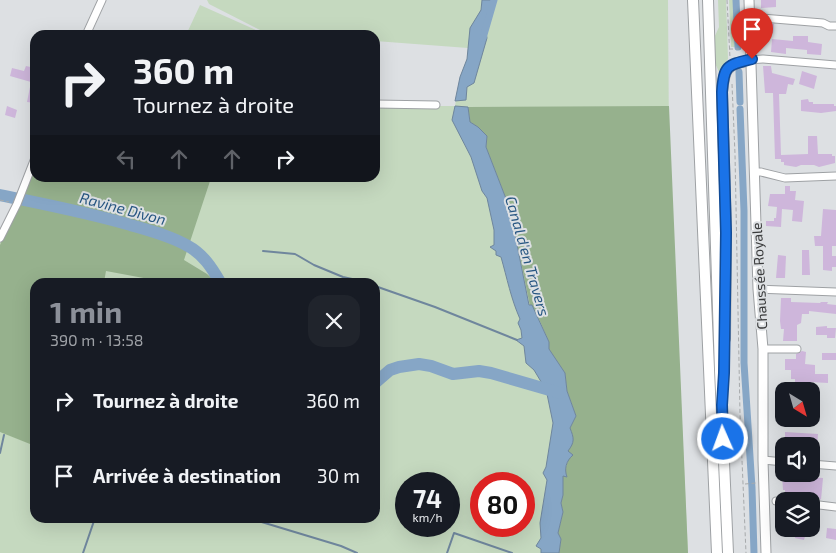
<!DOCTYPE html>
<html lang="fr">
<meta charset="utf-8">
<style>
:root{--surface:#171b24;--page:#20242c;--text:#f1f3f6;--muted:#9ea1a6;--accent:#8c9099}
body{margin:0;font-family:"Exo 2",sans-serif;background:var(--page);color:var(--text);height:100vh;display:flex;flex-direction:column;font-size:19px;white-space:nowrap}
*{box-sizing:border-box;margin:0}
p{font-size:16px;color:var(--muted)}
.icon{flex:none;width:28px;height:28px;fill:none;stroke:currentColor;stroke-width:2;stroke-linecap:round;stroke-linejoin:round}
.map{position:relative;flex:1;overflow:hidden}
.drawer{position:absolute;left:30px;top:278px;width:350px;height:245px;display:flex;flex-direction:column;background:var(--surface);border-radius:15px;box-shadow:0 5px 20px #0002}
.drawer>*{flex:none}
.hud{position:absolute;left:30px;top:30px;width:350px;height:152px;border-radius:15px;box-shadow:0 5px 20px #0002;background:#171b24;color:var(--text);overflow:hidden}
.needle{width:32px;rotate:143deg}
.buttons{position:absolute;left:775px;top:382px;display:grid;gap:10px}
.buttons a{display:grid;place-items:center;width:45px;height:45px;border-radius:10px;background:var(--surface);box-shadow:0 5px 20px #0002;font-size:25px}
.speed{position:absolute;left:395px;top:472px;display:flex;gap:10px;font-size:25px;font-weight:700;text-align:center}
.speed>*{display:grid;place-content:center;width:65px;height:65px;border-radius:50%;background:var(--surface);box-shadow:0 5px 20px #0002;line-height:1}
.speed small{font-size:12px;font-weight:400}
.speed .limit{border:8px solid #d22;background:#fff;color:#111}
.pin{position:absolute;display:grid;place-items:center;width:42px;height:42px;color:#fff;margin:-51px -21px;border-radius:50% 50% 50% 0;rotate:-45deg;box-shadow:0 0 5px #0007}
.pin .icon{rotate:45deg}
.me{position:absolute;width:55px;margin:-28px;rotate:358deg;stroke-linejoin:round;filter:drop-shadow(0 0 4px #0008)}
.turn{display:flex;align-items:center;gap:18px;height:105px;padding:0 20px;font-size:22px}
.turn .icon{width:65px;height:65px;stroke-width:2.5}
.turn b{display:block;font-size:35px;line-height:42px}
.lanes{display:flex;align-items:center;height:48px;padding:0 20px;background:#0003;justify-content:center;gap:25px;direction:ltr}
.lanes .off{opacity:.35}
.round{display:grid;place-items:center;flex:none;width:52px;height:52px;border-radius:15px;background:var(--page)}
.headline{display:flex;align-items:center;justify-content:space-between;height:85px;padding:0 20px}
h1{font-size:30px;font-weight:700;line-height:38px;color:var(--accent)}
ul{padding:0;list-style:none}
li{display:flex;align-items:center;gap:15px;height:75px;padding:0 20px}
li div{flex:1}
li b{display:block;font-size:19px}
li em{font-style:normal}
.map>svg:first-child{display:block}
</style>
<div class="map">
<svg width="836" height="553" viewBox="0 0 836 553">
<rect width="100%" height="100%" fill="#dde0e3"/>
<g fill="#c5d9bf" fill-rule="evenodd">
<path d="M207 0H668L669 143 688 553H0V238L35 178H375V106H455L460 77 467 59 468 48 375 41V35H294L266 33 209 4ZM35 282H375V518H35ZM406 484H449V526H406ZM481 484H524V526H481Z"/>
<polygon points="718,0 726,0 728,59 719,72 715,63 714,38 719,27"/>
<polygon points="729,0 733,0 735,47 731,47"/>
<polygon points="200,5 267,35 186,35"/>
</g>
<g fill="#96b18d">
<polygon points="669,106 688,553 559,553 561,539 558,533 563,512 561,503 563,495 563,475 567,477 565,471 568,459 567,451 570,428 576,416 567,391 565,373 549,349 549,342 535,310 530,306 510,209 486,147 487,136 478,127 470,122 468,107"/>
<polygon points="35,163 35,178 211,178 184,260 207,274 216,282 165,282 106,271 104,282 35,282 35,446 0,432 0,245"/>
</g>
<g fill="#86a6c6" stroke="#6f869d">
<polygon points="482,0 494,0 491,19 485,27 487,38 474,83 467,87 466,100 455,101 460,77 467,59 470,28 481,10"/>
<path d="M455 106 468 107 470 122 478 127 487 136 486 147 510 209 529 305H532L549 342V349L565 373 567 391 576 416 570 428C574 438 575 442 568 451L573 455C566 461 564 469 567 477L563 476V495L561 503 563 512 558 533 561 539 559 553H541V549L536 546 541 538 540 523 547 480 543 473 546 467 553 423 547 394 543 385 534 370 526 363 524 346 516 340 522 338 521 330 518 323 520 319C511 299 507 278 501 257L496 255V251L490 247 494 245V230L487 198 482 191 471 157 452 120Z"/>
</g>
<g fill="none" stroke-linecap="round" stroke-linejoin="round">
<g stroke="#6f869d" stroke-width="2">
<polyline points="263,251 295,254 314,265 343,277 366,282"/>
<polyline points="375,286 435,307 517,340"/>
<polyline points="0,453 4,435"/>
<polyline points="255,520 341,546 357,553"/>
<polyline points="83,553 95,518"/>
<polyline points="447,553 454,533 512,553"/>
</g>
<g stroke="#86a6c6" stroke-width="7">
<polyline points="736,0 738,47"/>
<polyline points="483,38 494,0"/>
<polyline points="739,72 740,102"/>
<polyline points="740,109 744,211 744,363 752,488 754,553"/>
</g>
<g stroke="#86a6c6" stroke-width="12">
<path d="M0 195C43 204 85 212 127 224 147 230 169 235 188 246 203 254 212 268 220 282"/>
<polyline points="375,383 390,370 399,367 419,364 431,366 453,374 479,371 491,373 560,393"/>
</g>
</g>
<g fill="#ceb6db">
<polygon points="761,0 776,0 776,7 761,8"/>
<polygon points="759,23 774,24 773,33 758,32"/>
<polygon points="793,36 808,36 808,42 822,44 821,55 807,54 807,50 786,48 786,54 771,52 772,39 793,41"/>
<polygon points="26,66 35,68 35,103 27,102 31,82 10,76 12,68 24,71"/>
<polygon points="763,66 771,66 772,73 795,79 793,85 788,84 786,94 779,94 781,155 808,154 808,136 817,136 818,154 832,154 832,156 835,156 835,163 819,167 814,165 801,165 796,167 784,165 784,162 781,162 781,159 775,159 773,93 765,93"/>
<polygon points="802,71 817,76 814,89 799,84"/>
<polygon points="808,99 809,102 813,102 813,104 834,104 834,106 836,106 836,111 821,113 801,111 801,100"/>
<polygon points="7,106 17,110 15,118 5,115"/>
<polygon points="785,186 790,186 790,191 796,191 795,200 804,201 802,222 792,221 793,210 782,209 781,227 766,226 766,221 774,221 774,218 776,218 777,207 768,206 770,194 785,194"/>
<polygon points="823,209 836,210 836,246 832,246 832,256 836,256 836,267 832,267 832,271 823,270 823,246 815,246 814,236 821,236"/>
<polygon points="802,250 809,250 810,275 802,275"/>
<polygon points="778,255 786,256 785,278 776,278"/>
<polygon points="781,298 791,298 791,302 820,303 821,302 828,302 827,304 836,305 836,314 809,311 809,314 802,314 801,323 797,325 797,341 783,341 784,329 781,329 780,321"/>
<polygon points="827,326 827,328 836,328 835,338 827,338 827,335 816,335 816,327"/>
<polygon points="802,351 806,352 805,364 815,365 815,374 828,374 828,383 811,382 811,391 795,391 795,379 791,379 791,370 785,370 785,359 796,359 796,354"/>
<rect x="822" y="353" width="14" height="7"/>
<polygon points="785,432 818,434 817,447 799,446 797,443 785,443"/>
<polygon points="787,474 810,474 810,477 823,478 821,500 816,494 815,499 809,499 807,501 789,499 785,496 785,490 783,490 782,475"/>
<polygon points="827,528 836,529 836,540 826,538"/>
<polygon points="796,529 807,529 804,540 795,538"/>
</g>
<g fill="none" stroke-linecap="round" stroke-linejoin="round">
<defs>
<g id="minor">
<polyline points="750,17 823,23 829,26 836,26"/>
<polyline points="86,35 102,0"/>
<polyline points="747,60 763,59 836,65"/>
<polyline points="375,104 436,105"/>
<polyline points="754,172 761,172 785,178 836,176"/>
<polyline points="0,238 17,204 35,158"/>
<polyline points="758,289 836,292"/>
<polyline points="763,349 797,349"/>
<polyline points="763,460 784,462"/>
<polyline points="811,464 836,466"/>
<polyline points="776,501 784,501"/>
<polyline points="811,504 836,507"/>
</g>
<polyline id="major" points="749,0 758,289 763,349 763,460 766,553"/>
<g id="highway">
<polyline points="693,0 717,553"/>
<polyline points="708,0 720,371 728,553"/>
<path d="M725 339 726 233 722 92C724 72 725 64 747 61"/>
</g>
</defs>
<use href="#minor" stroke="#9ea1a4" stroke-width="9"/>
<use href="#major" stroke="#9ea1a4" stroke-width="11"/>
<use href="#highway" stroke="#9ea1a4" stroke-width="12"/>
<g stroke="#a7aaac" stroke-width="1" stroke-dasharray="4 2.5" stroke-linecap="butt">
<polyline points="727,0 730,58"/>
<polyline points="729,49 742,49"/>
<polyline points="732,84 735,154 740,414 746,553"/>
<polyline points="0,200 9,202"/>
<polyline points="745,484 756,483"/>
</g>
<use href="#minor" stroke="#fff" stroke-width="7"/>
<use href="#major" stroke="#fff" stroke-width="9"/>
<use href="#highway" stroke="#fff" stroke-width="10"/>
</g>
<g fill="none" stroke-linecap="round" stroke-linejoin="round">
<defs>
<path id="route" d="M723 439 722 405 724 373 726 233 722 92C724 65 727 65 752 59"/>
</defs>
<use href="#route" stroke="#114b97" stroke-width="12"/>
<use href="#route" stroke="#1a73e8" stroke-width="9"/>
</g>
<g text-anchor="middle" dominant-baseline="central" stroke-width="4" stroke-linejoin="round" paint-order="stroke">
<g font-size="14" fill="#3a3b3c" stroke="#dde0e3">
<text transform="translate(759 276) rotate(-93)">Chaussée Royale</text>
</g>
<g font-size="15" font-style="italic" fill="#275682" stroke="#dde0e3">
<text transform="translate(123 208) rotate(15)">Ravine Divon</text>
<text transform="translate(528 256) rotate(74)">Canal d'en Travers</text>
</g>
</g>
</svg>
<div class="buttons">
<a><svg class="needle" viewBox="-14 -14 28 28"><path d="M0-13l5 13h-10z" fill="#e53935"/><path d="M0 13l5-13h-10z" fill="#9ea1a6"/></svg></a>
<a><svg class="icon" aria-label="sound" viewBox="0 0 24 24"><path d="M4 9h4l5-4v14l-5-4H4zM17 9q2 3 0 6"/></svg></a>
<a><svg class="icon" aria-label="layers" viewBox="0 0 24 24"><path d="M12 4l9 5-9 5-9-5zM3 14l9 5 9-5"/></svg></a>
</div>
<div class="speed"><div>74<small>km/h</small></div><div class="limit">80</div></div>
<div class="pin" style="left:752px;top:59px;background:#d93025"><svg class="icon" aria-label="arrive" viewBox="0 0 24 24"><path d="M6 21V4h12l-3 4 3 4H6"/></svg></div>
<svg class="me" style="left:723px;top:439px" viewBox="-20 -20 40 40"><circle r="17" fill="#1a73e8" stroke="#fff" stroke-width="3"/><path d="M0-11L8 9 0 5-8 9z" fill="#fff"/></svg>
<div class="hud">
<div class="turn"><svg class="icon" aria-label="right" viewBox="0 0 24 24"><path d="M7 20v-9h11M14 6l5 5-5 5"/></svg><div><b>360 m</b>Tournez à droite</div></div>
<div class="lanes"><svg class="icon off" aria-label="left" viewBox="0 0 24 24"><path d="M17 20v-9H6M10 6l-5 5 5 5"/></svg><svg class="icon off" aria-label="ahead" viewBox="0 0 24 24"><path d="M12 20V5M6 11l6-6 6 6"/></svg><svg class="icon off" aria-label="ahead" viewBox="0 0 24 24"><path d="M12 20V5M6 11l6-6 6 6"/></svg><svg class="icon" aria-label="right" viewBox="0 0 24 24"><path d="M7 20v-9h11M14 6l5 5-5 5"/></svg></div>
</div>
<section class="drawer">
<div class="headline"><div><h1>1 min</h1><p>390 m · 13:58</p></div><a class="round"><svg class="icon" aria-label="close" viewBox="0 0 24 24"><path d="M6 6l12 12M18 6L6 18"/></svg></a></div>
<ul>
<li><svg class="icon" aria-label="right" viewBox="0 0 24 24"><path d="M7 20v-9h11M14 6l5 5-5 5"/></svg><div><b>Tournez à droite</b></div><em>360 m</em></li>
<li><svg class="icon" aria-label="arrive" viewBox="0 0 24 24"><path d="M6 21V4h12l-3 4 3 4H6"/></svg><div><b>Arrivée à destination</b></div><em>30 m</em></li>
</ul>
</section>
</div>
